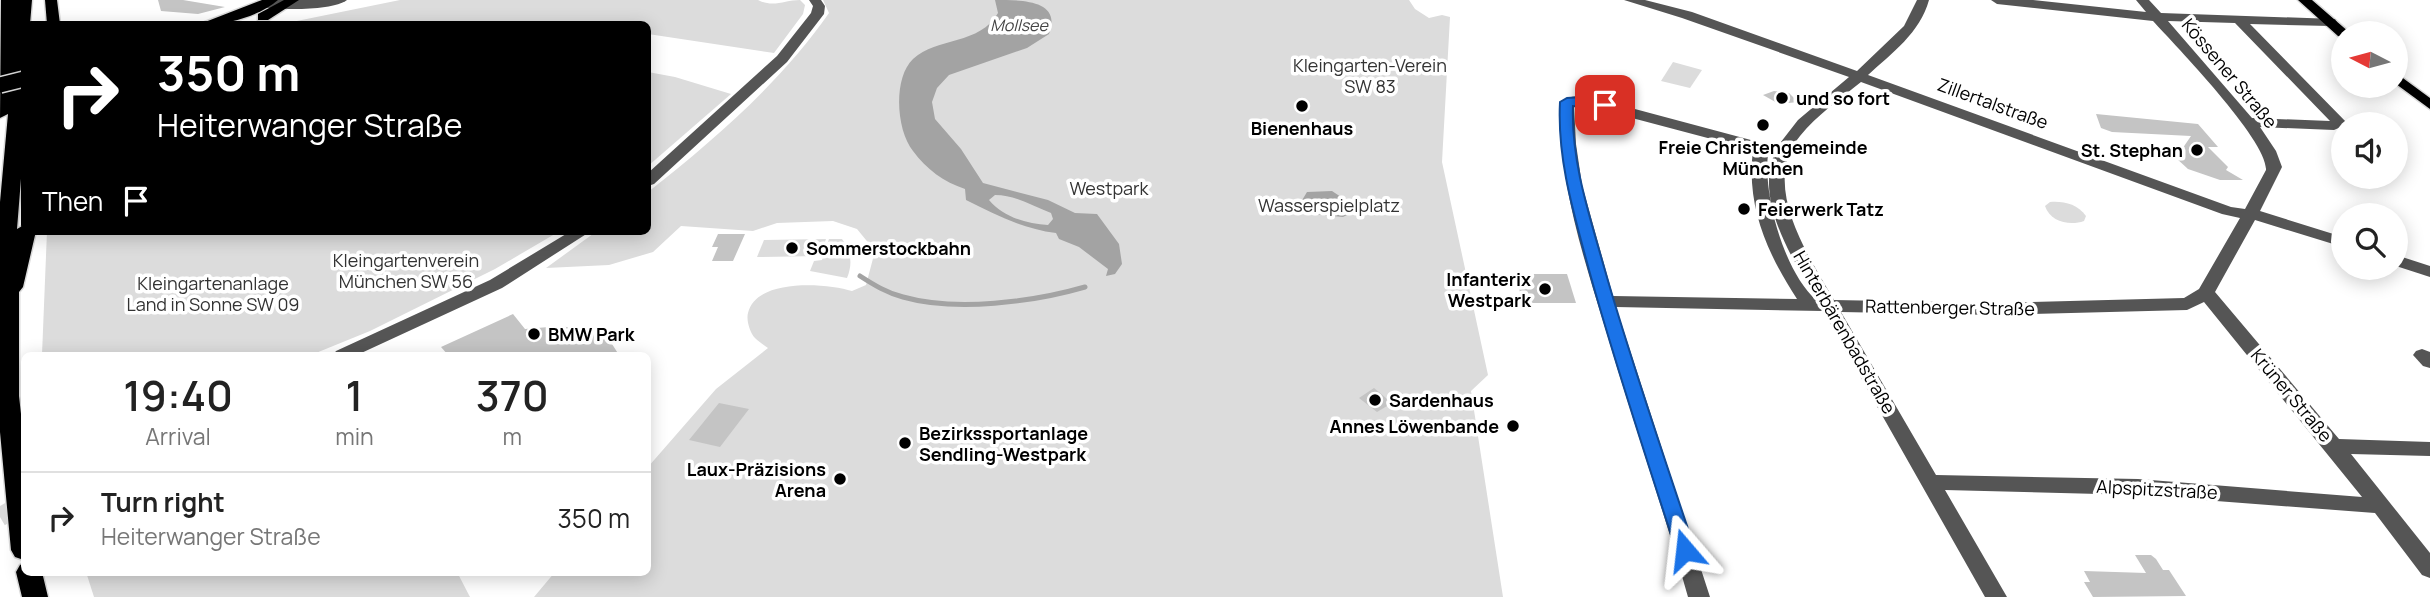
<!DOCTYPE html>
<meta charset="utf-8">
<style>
:root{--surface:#fff;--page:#f6f6f6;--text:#222;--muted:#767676;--line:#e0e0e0}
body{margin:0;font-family:Manrope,sans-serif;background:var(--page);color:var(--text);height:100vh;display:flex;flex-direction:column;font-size:26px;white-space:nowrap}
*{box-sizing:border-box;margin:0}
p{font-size:23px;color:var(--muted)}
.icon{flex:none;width:38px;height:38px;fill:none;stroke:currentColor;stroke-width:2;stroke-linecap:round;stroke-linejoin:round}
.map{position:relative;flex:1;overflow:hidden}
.drawer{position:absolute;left:21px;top:352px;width:630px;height:224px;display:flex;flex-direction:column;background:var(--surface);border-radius:10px;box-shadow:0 4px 18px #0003}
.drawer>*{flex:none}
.banner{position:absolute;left:21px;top:21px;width:630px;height:214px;border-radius:10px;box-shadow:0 4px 18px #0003;background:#000;color:#fff;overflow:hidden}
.needle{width:46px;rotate:276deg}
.fabs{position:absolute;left:2331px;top:21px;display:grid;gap:14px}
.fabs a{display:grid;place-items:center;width:77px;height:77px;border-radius:50%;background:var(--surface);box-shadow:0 4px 18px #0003;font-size:35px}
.pin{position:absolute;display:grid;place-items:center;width:60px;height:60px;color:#fff;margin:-30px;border-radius:14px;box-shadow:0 4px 10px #0006}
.me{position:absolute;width:77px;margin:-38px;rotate:343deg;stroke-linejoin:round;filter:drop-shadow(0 0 5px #0008)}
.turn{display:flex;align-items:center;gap:24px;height:147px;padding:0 21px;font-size:32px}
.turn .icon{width:91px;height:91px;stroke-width:2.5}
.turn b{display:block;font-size:49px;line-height:60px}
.then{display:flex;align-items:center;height:66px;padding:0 21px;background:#0003;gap:14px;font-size:26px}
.eta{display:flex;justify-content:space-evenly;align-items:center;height:119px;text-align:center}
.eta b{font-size:42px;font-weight:600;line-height:49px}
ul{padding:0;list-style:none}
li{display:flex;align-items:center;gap:21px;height:91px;padding:0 21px;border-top:2px solid var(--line)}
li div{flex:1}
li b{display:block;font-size:26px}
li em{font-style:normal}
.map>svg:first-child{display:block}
</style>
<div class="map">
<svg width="2430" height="597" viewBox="0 0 2430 597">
<rect width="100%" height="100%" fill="#fff"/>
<g fill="#dcdcdc">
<path d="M400 0H758C773 8 785 0 800 0L805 5 803 14 774 53 648 34V24H282Z"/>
<path d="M823 0H1409L1415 9 1429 18 1442 15 1450 17 1442 162 1488 375 1471 391 1503 597H534L555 572H648V467L716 389 768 348C764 345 759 342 755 338 750 333 746 320 748 313 756 278 826 283 852 291L866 285 875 251 857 229 833 221 777 223 753 231 681 226 653 252 609 265 546 268 597 231H648V192C714 140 781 82 829 13Z"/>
<polygon points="1673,62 1702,70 1690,88 1661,81"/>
<polygon points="648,72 675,77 731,94 648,166"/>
<path d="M2050 202C2064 201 2077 204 2086 216L2084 221C2070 226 2050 222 2045 206Z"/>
<polygon points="47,231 560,231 495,269 370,331 311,355 42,355"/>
<polygon points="826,239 820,256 757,257 764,240"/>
<path d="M829 239H842C851 252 853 263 847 278L810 271 814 261 822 260Z"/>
<polygon points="86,572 457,572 470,597 94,597"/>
</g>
<g fill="#a3a3a3" fill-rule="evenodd">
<path d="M995 0C1023 0 1062 0 1049 34L1027 48 949 75 937 88 932 102 935 119 961 149 983 183 1048 200 1075 213 1097 214 1119 244 1122 264 1115 274 1106 276 1108 269 1079 247 1059 239 1056 233C1023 229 996 215 966 200L965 189C944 182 926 169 913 151 896 130 893 78 913 59 937 37 980 45 998 13ZM995 195C1016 195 1032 206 1051 213L1053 219 1048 225C1027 224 1003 217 989 200Z"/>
<polygon points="1332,191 1353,205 1351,213 1343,217 1302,213 1301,202 1307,192"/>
</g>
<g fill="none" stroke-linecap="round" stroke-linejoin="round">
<path stroke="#a3a3a3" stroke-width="5" d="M860 276C874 285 887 293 903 297 956 312 1033 302 1085 287"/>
</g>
<g fill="#c4c4c4">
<polygon points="158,0 183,0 225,7 198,14 161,11"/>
<polygon points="1774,91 1789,93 1798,102 1779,104 1763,95"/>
<polygon points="2096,114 2198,124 2218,147 2208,147 2228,167 2226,170 2243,180 2220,180 2188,169 2176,158 2191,136 2112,132 2101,128"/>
<polygon points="718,234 745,234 733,261 712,261 718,247 712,247"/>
<polygon points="1515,274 1567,274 1576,303 1523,303"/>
<polygon points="513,314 525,329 561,326 594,332 612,344 619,355 448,355 441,347"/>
<polygon points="1374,388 1392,403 1377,412 1359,398"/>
<polygon points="719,403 749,409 720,447 689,440"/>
<polygon points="2135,555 2151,555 2156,559 2163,570 2169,570 2186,596 2093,597 2084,582 2090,582 2084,571 2146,573"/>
</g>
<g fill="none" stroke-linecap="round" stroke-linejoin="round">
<polyline stroke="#d9d9d9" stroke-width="19" stroke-dasharray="19 10" stroke-linecap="butt" points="0,517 24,503"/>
<defs>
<g id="major">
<polygon points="45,0 57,0 60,24 47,24"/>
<path d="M262 0H278C260 16 224 26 200 24Z"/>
<polygon points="284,0 299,0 268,20 258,20 258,14"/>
<polygon points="2298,0 2312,0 2350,33 2343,33 2343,37 2338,36"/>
<polygon points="2396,73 2430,98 2430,109 2396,84"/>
</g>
<g id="highway">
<polygon points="1,0 32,0 30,24 24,24 24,141 17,229 24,225 24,231 36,231 23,287 19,292 19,396 24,441 24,560 15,557 11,550 0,432 0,202 8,114 0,118"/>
<polygon points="24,563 24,572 42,572 48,597 22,597 16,572 20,565"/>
</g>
</defs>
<use href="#major" stroke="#dbdbdb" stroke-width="3"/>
<use href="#highway" stroke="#dbdbdb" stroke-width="3"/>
<g fill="#555" fill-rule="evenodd">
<path d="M266 0H347C333 11 280 10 261 7L260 4Z"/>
<polygon points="809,0 821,0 825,6 824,14 787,62 654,184 648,186 648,173 777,56 811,13 813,6"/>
<path d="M1624 0H1645L1692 12 1857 71 1904 26 1917 0H1929C1920 33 1892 53 1868 75L2231 207 2245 209 2266 170C2268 141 2176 46 2153 21L1997 4 1991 0H2033L2146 12 2136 0H2149L2161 13 2335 19 2337 22 2330 26 2250 24 2348 124 2334 130 2260 127 2276 151 2282 167 2260 211 2343 237V247L2255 220 2215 292 2339 439 2430 442V456L2351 454 2430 553V578L2422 575 2375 513 2138 495 1945 490 2007 597H1985L1823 311 1616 307 1710 597H1688C1662 504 1630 413 1603 321 1581 250 1558 177 1560 102 1571 92 1591 98 1605 101L1777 147 1798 120 1849 77 1682 18ZM2168 21 2235 23 2330 121 2252 118ZM1861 82 2222 214 2240 218 2199 289 2184 298 1997 303 1834 300C1808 255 1760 185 1800 136 1817 115 1840 99 1861 82ZM1583 105 1753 150C1746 206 1767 253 1797 299L1613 296 1582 185 1576 144 1574 106ZM1768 154 1774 155C1755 203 1794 260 1816 300 1784 271 1763 196 1768 154ZM2204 302 2362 497 2138 479 1936 475 1841 312 1997 315 2187 310Z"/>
<polygon points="571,231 591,231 502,288 357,355 333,355 336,351 490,280"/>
<polygon points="2396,255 2430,266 2430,277 2396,266"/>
<polygon points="2422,349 2430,352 2430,368 2423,366 2413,355 2416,351"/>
</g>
<use href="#major" fill="#000" fill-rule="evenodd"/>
<use href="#highway" fill="#000" fill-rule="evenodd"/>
<defs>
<polyline id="major-bridge" points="0,85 24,79"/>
</defs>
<use href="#major-bridge" stroke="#dbdbdb" stroke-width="18" stroke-linecap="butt"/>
<use href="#major-bridge" stroke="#000" stroke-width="15"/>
</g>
<path fill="#1a73e8" stroke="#114b97" stroke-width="2" d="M1583 97 1610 102 1612 105 1605 109 1573 106C1571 161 1589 214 1604 267 1631 362 1664 456 1695 550L1692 555 1685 558 1679 555 1676 550C1646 457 1615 364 1589 270 1574 214 1557 160 1560 102L1567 98Z"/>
<g fill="#000" stroke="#fff" stroke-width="2.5">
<circle cx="1782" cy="98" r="7"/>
<circle cx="1302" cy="106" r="7"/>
<circle cx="1763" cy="125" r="7"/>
<circle cx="2197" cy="150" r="7"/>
<circle cx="1744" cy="209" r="7"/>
<circle cx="792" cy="248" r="7"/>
<circle cx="1545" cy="289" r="7"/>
<circle cx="534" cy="334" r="7"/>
<circle cx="1375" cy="400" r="7"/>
<circle cx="1513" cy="426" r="7"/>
<circle cx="905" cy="443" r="7"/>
<circle cx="840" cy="479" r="7"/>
</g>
<g text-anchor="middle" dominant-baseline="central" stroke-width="7" stroke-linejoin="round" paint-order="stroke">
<g font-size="16" font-style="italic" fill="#444" stroke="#fff">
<text x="1019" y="25">Mollsee</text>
</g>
<g font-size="18" fill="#333" stroke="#fff">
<text x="1370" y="65">Kleingarten-Verein<tspan x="1370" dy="21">SW 83</tspan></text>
<text x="1109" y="188">Westpark</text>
<text x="1329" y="205">Wasserspielplatz</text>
<text x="406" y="260">Kleingartenverein<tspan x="406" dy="21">München SW 56</tspan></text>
<text x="213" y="283">Kleingartenanlage<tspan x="213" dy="21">Land in Sonne SW 09</tspan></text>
</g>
<g font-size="18" fill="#000" stroke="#fff">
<text transform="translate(2230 73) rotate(50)">Kössener Straße</text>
<text transform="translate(1993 103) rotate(20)">Zillertalstraße</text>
<text transform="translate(1950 307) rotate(1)">Rattenberger Straße</text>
<text transform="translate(1845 332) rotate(60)">Hinterbärenbadstraße</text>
<text transform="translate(2292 395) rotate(50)">Krüner Straße</text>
<text transform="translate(2157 489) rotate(3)">Alpspitzstraße</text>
</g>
<g font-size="18" font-weight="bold" fill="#000" stroke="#fff" text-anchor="start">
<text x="1796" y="98">und so fort</text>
<text x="1302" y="128" text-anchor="middle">Bienenhaus</text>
<text x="1763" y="147" text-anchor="middle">Freie Christengemeinde<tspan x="1763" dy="21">München</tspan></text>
<text x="2183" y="150" text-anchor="end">St. Stephan</text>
<text x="1758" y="209">Feierwerk Tatz</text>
<text x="806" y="248">Sommerstockbahn</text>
<text x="1531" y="279" text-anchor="end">Infanterix<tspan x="1531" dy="21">Westpark</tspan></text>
<text x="548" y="334">BMW Park</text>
<text x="1389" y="400">Sardenhaus</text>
<text x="1499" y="426" text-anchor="end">Annes Löwenbande</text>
<text x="919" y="433">Bezirkssportanlage<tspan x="919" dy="21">Sendling-Westpark</tspan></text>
<text x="826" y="469" text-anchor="end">Laux-Präzisions<tspan x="826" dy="21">Arena</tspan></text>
</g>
</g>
</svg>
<div class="fabs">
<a><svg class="needle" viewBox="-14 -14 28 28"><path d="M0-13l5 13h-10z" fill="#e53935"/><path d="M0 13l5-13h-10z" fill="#767676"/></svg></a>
<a><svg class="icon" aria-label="sound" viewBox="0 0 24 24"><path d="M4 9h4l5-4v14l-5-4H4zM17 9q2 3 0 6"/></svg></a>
<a><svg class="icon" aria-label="search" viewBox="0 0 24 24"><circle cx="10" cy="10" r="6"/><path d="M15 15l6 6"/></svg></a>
</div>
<div class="pin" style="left:1605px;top:105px;background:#d93025"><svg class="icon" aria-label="arrive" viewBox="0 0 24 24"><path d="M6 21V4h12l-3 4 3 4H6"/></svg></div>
<svg class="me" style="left:1685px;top:550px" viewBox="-20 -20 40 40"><path d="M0-17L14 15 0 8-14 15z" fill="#1a73e8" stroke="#fff" stroke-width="4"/></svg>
<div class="banner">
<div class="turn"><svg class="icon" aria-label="right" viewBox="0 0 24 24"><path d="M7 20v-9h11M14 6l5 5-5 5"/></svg><div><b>350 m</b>Heiterwanger Straße</div></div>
<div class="then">Then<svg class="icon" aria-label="arrive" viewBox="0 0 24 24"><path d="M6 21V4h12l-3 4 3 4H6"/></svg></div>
</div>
<section class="drawer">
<div class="eta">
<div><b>19:40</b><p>Arrival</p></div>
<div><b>1</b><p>min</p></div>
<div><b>370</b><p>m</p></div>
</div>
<ul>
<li><svg class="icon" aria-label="right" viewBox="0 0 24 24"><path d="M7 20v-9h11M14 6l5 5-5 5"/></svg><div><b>Turn right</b><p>Heiterwanger Straße</p></div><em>350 m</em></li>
</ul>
</section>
</div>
